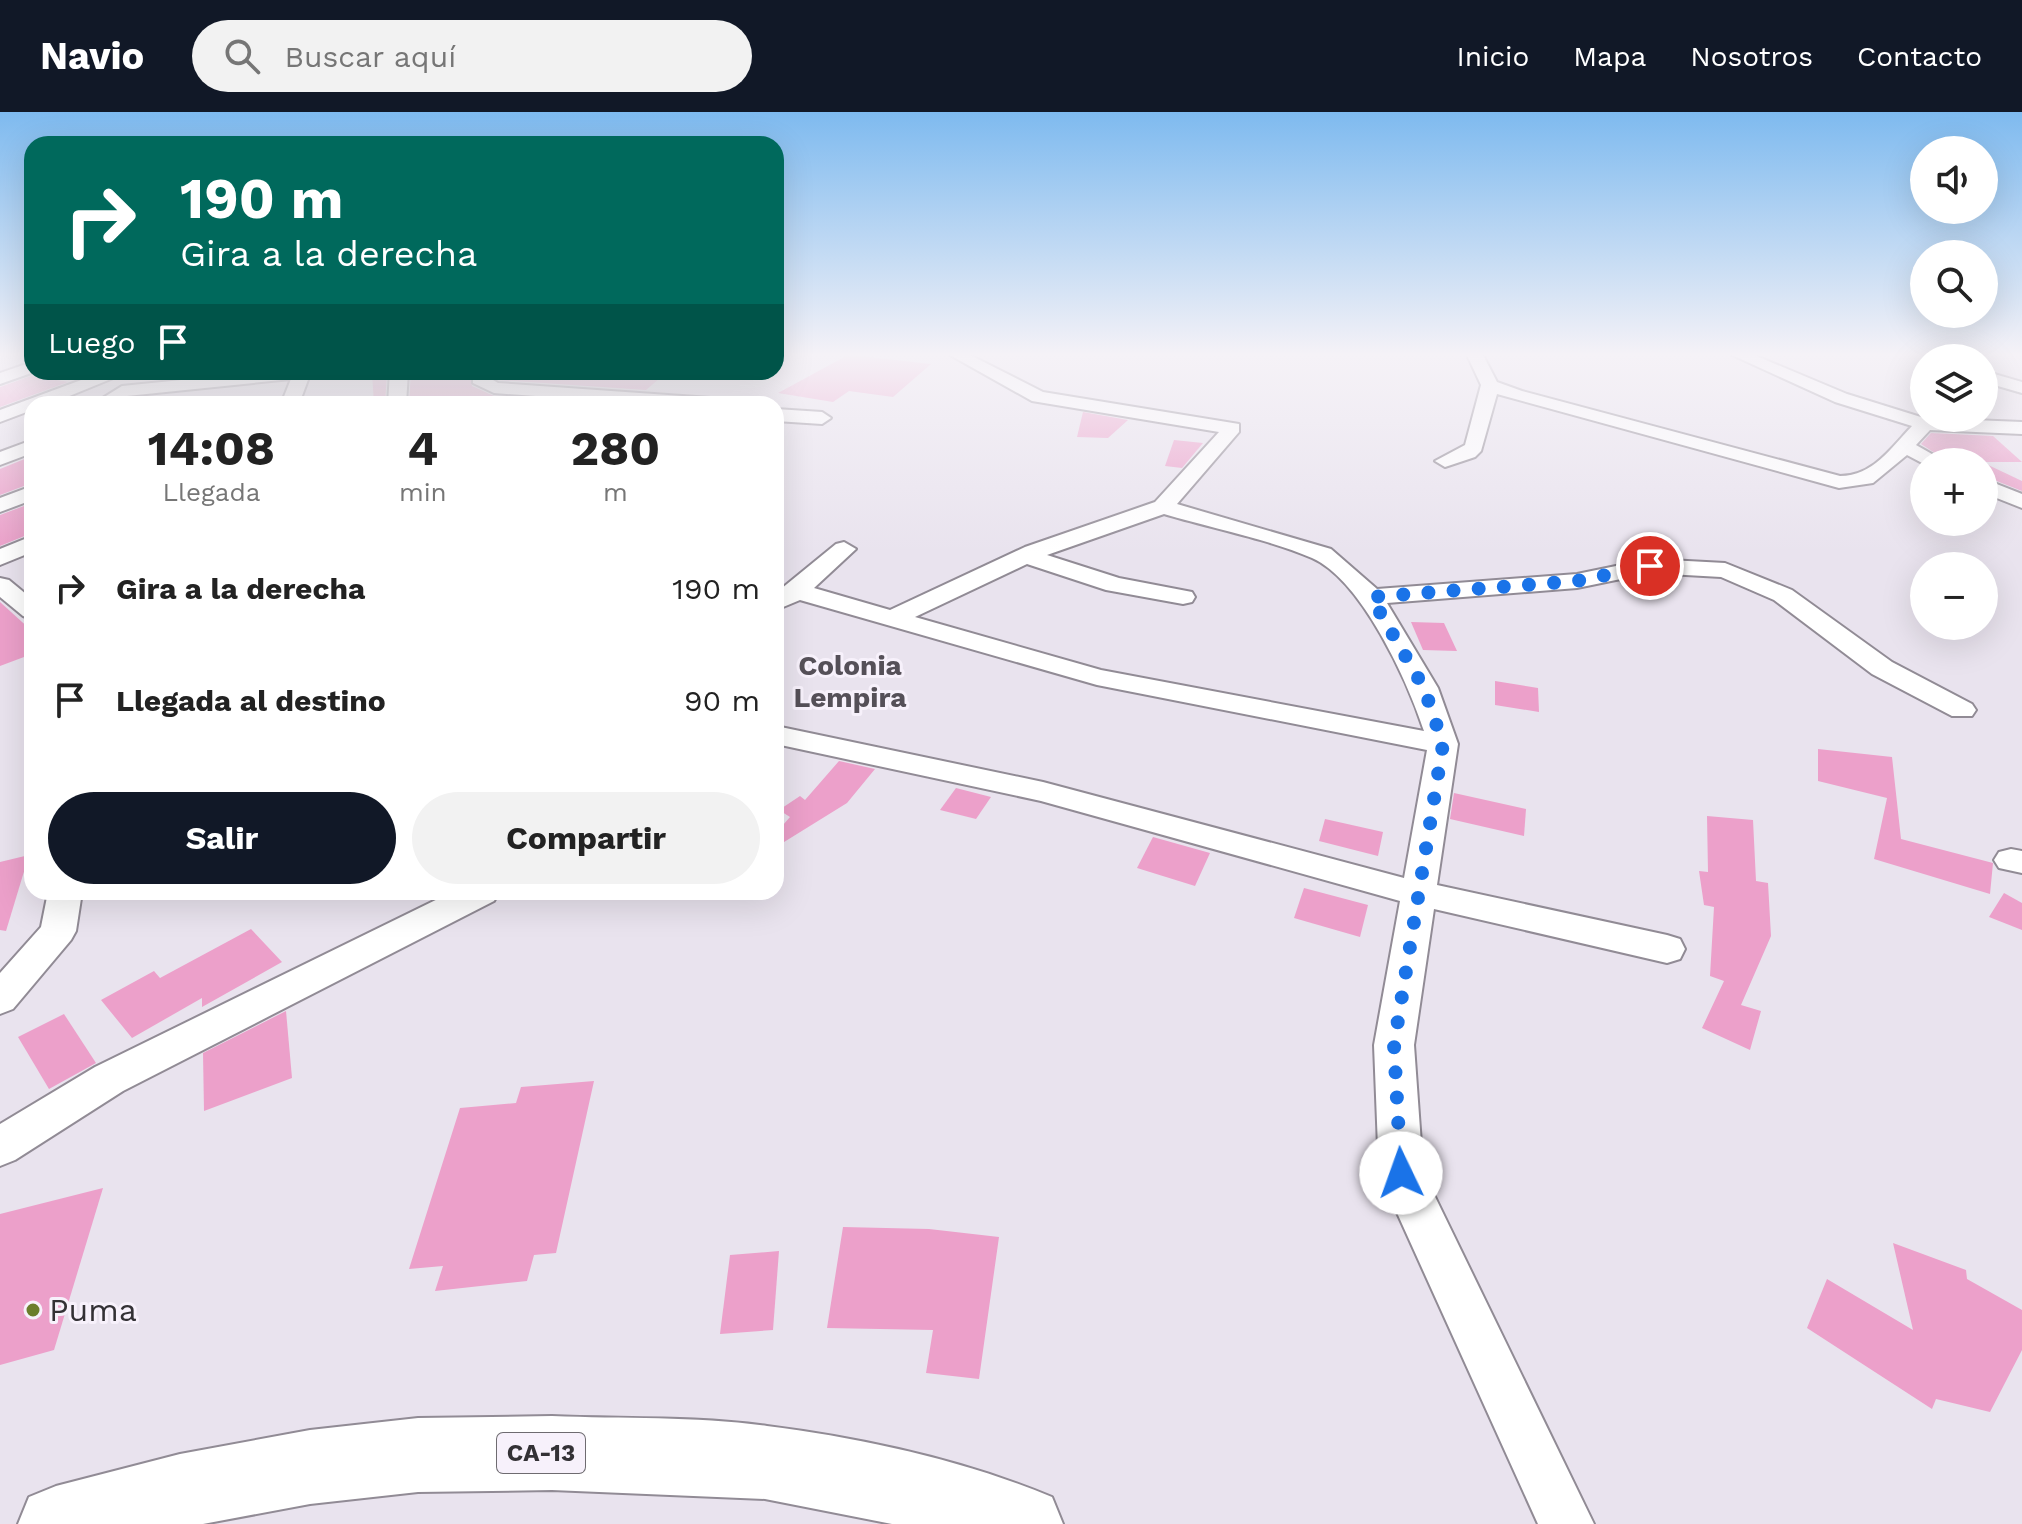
<!DOCTYPE html>
<html lang="es">
<meta charset="utf-8">
<style>
:root{--surface:#fff;--page:#f2f2f2;--text:#222;--muted:#767676;--accent:#111827}
body{margin:0;font-family:"Work Sans",sans-serif;background:var(--page);color:var(--text);height:100vh;display:flex;flex-direction:column;font-size:30px;white-space:nowrap}
*{box-sizing:border-box;margin:0}
p{font-size:26px;color:var(--muted)}
.icon{flex:none;width:44px;height:44px;fill:none;stroke:currentColor;stroke-width:2;stroke-linecap:round;stroke-linejoin:round}
.map{position:relative;flex:1;overflow:hidden}
.details{position:absolute;left:24px;top:284px;width:760px;height:504px;display:flex;flex-direction:column;background:var(--surface);border-radius:24px;box-shadow:0 8px 32px #0002}
.details>*{flex:none}
.banner{position:absolute;left:24px;top:24px;width:760px;height:244px;border-radius:24px;box-shadow:0 8px 32px #0002;background:#00695c;color:#fff;overflow:hidden}
.fabs{position:absolute;left:1910px;top:24px;display:grid;gap:16px}
.fabs a{display:grid;place-items:center;width:88px;height:88px;border-radius:50%;background:var(--surface);box-shadow:0 8px 32px #0002;font-size:40px}
.pin{position:absolute;display:grid;place-items:center;width:68px;height:68px;color:#fff;margin:-34px;border:4px solid #fff;border-radius:50%;box-shadow:0 2px 8px #0007}
.me{position:absolute;width:88px;margin:-44px;rotate:357deg;stroke-linejoin:round;filter:drop-shadow(0 0 6px #0008)}
.turn{display:flex;align-items:center;gap:28px;height:168px;padding:0 24px;font-size:36px}
.turn .icon{width:104px;height:104px;stroke-width:2.5}
.turn b{display:block;font-size:56px;line-height:68px}
.then{display:flex;align-items:center;height:76px;padding:0 24px;background:#0003;gap:16px;font-size:30px}
.eta{display:flex;justify-content:space-evenly;align-items:center;height:136px;text-align:center}
.eta b{font-size:48px;font-weight:700;line-height:56px}
.primary-button{display:flex;gap:16px;margin-top:auto;padding:16px 24px}
.primary-button a{flex:1;height:92px;border-radius:48px;background:var(--accent);color:#fff;font-size:32px;font-weight:700;line-height:92px;text-align:center}
.primary-button a+a{background:var(--page);color:var(--text)}
ul{padding:0;list-style:none}
li{display:flex;align-items:center;gap:24px;height:112px;padding:0 24px}
li div{flex:1}
li b{display:block;font-size:30px}
li em{font-style:normal}
header{display:flex;align-items:center;gap:48px;box-sizing:border-box;height:112px;padding:0 40px;background:var(--accent);color:#fff}
header strong{font-size:38px}
nav{display:flex;gap:44px;margin-inline-start:auto;font-size:28px}
.search{width:560px;height:72px;background:var(--page);display:flex;align-items:center;gap:20px;box-sizing:border-box;padding:0 28px;border-radius:44px;color:var(--muted);font-size:30px}
.map>svg:first-child{display:block}
</style>
<header>
<strong>Navio</strong>
<div class="search"><svg class="icon" aria-label="search" viewBox="0 0 24 24"><circle cx="10" cy="10" r="6"/><path d="M15 15l6 6"/></svg>Buscar aquí</div>
<nav><a>Inicio</a><a>Mapa</a><a>Nosotros</a><a>Contacto</a></nav>
</header>
<div class="map">
<svg width="2022" height="1412" viewBox="0 0 2022 1412">
<rect width="100%" height="100%" fill="#e9e3ee"/>
<g fill="#eca0ca">
<polygon points="848,243 850,243 931,252 893,285 849,279 833,290 778,281"/>
<polygon points="372,260 387,260 385,292 374,292"/>
<polygon points="411,260 470,260 472,274 494,284 605,292 409,292"/>
<polygon points="494,260 558,260 660,266 646,278 499,268 492,264"/>
<polygon points="31,264 68,270 0,295 0,275"/>
<polygon points="1083,300 1128,308 1108,326 1077,325"/>
<polygon points="1931,321 1993,324 2022,350 1949,350 1921,332"/>
<polygon points="1174,328 1203,331 1182,356 1165,354"/>
<polygon points="32,344 32,371 0,383 0,357"/>
<polygon points="1984,351 2022,369 2022,379 1984,364"/>
<polygon points="32,391 32,421 0,434 0,403"/>
<polygon points="0,490 32,519 32,542 0,554"/>
<polygon points="1411,510 1444,511 1457,539 1423,538"/>
<polygon points="1495,569 1538,576 1539,600 1495,593"/>
<polygon points="1818,637 1892,645 1901,727 1993,751 1990,782 1874,747 1887,686 1818,669"/>
<polygon points="839,649 875,657 847,691 776,735 776,721 790,705 779,698 800,684 805,688"/>
<polygon points="956,676 991,685 976,707 940,698"/>
<polygon points="1454,681 1526,697 1524,724 1450,707"/>
<polygon points="1707,704 1753,708 1756,769 1768,771 1771,824 1741,893 1761,899 1750,938 1702,916 1724,869 1710,864 1714,795 1704,793 1699,759 1708,760"/>
<polygon points="1325,707 1383,720 1378,744 1319,729"/>
<polygon points="1153,725 1210,741 1195,774 1137,756"/>
<polygon points="29,743 6,819 0,818 0,750"/>
<polygon points="1304,776 1368,793 1360,825 1294,806"/>
<polygon points="2004,781 2022,791 2022,818 1989,805"/>
<polygon points="251,817 282,850 202,895 202,886 132,926 101,888 154,859 160,866"/>
<polygon points="286,899 292,966 204,999 203,941"/>
<polygon points="64,902 96,951 49,977 18,925"/>
<polygon points="594,969 556,1141 534,1143 527,1169 435,1179 443,1154 409,1157 460,996 516,991 521,975"/>
<polygon points="103,1076 54,1238 0,1253 0,1102"/>
<polygon points="843,1115 929,1117 999,1125 979,1267 926,1261 933,1218 827,1216"/>
<polygon points="1893,1131 1966,1158 1967,1167 2022,1198 2022,1238 1990,1300 1936,1287 1932,1297 1807,1216 1827,1167 1913,1218"/>
<polygon points="779,1139 773,1218 720,1222 730,1143"/>
</g>
<g fill="none" stroke-linecap="round" stroke-linejoin="round">
<defs>
<g id="minor">
<path d="M950 243H970L1043 280 1239 312V320L1177 392 1331 437 1377 477 1577 462 1650 447 1725 451 1792 478 1892 550 1972 592 1976 598 1972 604H1952L1872 562 1774 488 1721 465 1650 461 1577 476 1387 491 1438 576 1458 632 1437 773 1667 823 1680 827 1685 837 1680 847 1667 851 1434 797 1414 933 1423 1060 1594 1412H1538L1379 1061 1374 933 1400 789 1041 689 776 632V614L1043 670 1404 766 1427 638 1097 573 800 488 776 498V481L836 432 844 430 856 437 814 476 890 498 1025 435 1155 390 1219 320 1032 289ZM1164 402C1211 416 1268 427 1312 446 1362 468 1408 570 1424 619L1101 558 915 505 1027 452 1106 478 1183 492 1192 490 1195 485 1192 480 1119 466 1047 443Z"/>
<path d="M1467 243H1483L1497 270 1522 279 1840 364C1873 364 1891 336 1912 314L1835 290 1732 243H1754L1847 282 1924 306 2022 310V322L1930 318 1916 333 1946 350 1924 352 1907 343 1873 371 1839 376 1497 282 1481 339 1475 345 1445 355 1435 349 1465 333 1481 273Z"/>
<polygon points="1931,243 1950,243 1952,246 1933,246"/>
<polygon points="32,250 34,260 0,272 0,261"/>
<polygon points="1984,259 2022,270 2022,281 1984,270"/>
<polygon points="103,260 128,260 50,292 32,292 32,298 0,310 0,298"/>
<polygon points="260,260 321,260 309,265 299,292 281,292 291,267 127,284 114,292 93,292 122,274"/>
<polygon points="390,260 408,260 406,292 388,292"/>
<polygon points="473,260 491,260 488,265 498,271 725,287 734,292 647,292 494,281 473,271"/>
<polygon points="776,297 822,300 831,306 822,312 776,309"/>
<polygon points="32,328 32,341 0,353 0,340"/>
<polygon points="1984,367 2022,382 2022,396 1984,381"/>
<polygon points="32,374 32,388 0,400 0,386"/>
<polygon points="32,424 32,440 0,453 0,437"/>
<polygon points="0,466 9,468 32,487 32,507 23,504 0,485"/>
<polygon points="2011,737 2022,739 2022,761 1999,756 1994,748 1999,740"/>
<polygon points="48,780 82,780 76,819 71,828 13,897 0,902 0,861 41,815"/>
<polygon points="452,780 499,780 494,789 123,979 15,1048 0,1054 0,1012 95,955"/>
</g>
<path id="primary" d="M552 1304C623 1307 697 1304 767 1314 862 1326 963 1348 1052 1385L1063 1412H892L765 1387 552 1378 418 1380 310 1392 203 1412H18L29 1385 56 1374 180 1342 310 1318 418 1306Z"/>
</defs>
<use href="#minor" stroke="#918b95" stroke-width="4"/>
<use href="#primary" stroke="#918b95" stroke-width="4"/>
<use href="#minor" fill="#fff" fill-rule="evenodd"/>
<use href="#primary" fill="#fff" fill-rule="evenodd"/>
</g>
<linearGradient id="sky" x2="0" y2="1"><stop stop-color="#7ebaef"/><stop offset="0.55" stop-color="#f5f2f7"/><stop offset="1" stop-color="#f5f2f7" stop-opacity="0"/></linearGradient>
<rect width="2022" height="441" fill="url(#sky)"/>
<g fill="none" stroke-linecap="round" stroke-linejoin="round">
<polyline stroke="#1a73e8" stroke-width="14" stroke-dasharray="0 25.2" points="1401,1061 1394,933 1443,632 1424,576 1371,485 1577,469 1650,454"/>
</g>
<circle fill="#6b7d2c" stroke="#f7f1fb" stroke-width="3" cx="33" cy="1198" r="8"/>
<g text-anchor="middle" dominant-baseline="central" stroke-width="6" stroke-linejoin="round" paint-order="stroke">
<rect fill="#f7f1fb" stroke="#6e6b70" stroke-width="2" x="497" y="1321" width="88" height="40" rx="6"/>
<g font-size="24" font-weight="bold" fill="#333135">
<text x="541" y="1341">CA-13</text>
</g>
<g font-size="28" font-weight="bold" fill="#555058" stroke="#f7f1fb">
<text x="850" y="553">Colonia<tspan x="850" dy="32">Lempira</tspan></text>
</g>
<g font-size="32" fill="#333135" stroke="#f7f1fb" text-anchor="start">
<text x="49" y="1198">Puma</text>
</g>
</g>
</svg>
<div class="fabs">
<a><svg class="icon" aria-label="sound" viewBox="0 0 24 24"><path d="M4 9h4l5-4v14l-5-4H4zM17 9q2 3 0 6"/></svg></a>
<a><svg class="icon" aria-label="search" viewBox="0 0 24 24"><circle cx="10" cy="10" r="6"/><path d="M15 15l6 6"/></svg></a>
<a><svg class="icon" aria-label="layers" viewBox="0 0 24 24"><path d="M12 4l9 5-9 5-9-5zM3 14l9 5 9-5"/></svg></a>
<a>+</a>
<a>−</a>
</div>
<div class="pin" style="left:1650px;top:454px;background:#d93025"><svg class="icon" aria-label="arrive" viewBox="0 0 24 24"><path d="M6 21V4h12l-3 4 3 4H6"/></svg></div>
<svg class="me" style="left:1401px;top:1061px" viewBox="-20 -20 40 40"><circle r="19" fill="#fff"/><path d="M0-13L10 11 0 6-10 11z" fill="#1a73e8"/></svg>
<div class="banner">
<div class="turn"><svg class="icon" aria-label="right" viewBox="0 0 24 24"><path d="M7 20v-9h11M14 6l5 5-5 5"/></svg><div><b>190 m</b>Gira a la derecha</div></div>
<div class="then">Luego<svg class="icon" aria-label="arrive" viewBox="0 0 24 24"><path d="M6 21V4h12l-3 4 3 4H6"/></svg></div>
</div>
<section class="details">
<div class="eta">
<div><b>14:08</b><p>Llegada</p></div>
<div><b>4</b><p>min</p></div>
<div><b>280</b><p>m</p></div>
</div>
<ul>
<li><svg class="icon" aria-label="right" viewBox="0 0 24 24"><path d="M7 20v-9h11M14 6l5 5-5 5"/></svg><div><b>Gira a la derecha</b></div><em>190 m</em></li>
<li><svg class="icon" aria-label="arrive" viewBox="0 0 24 24"><path d="M6 21V4h12l-3 4 3 4H6"/></svg><div><b>Llegada al destino</b></div><em>90 m</em></li>
</ul>
<div class="primary-button"><a>Salir</a><a>Compartir</a></div>
</section>
</div>
